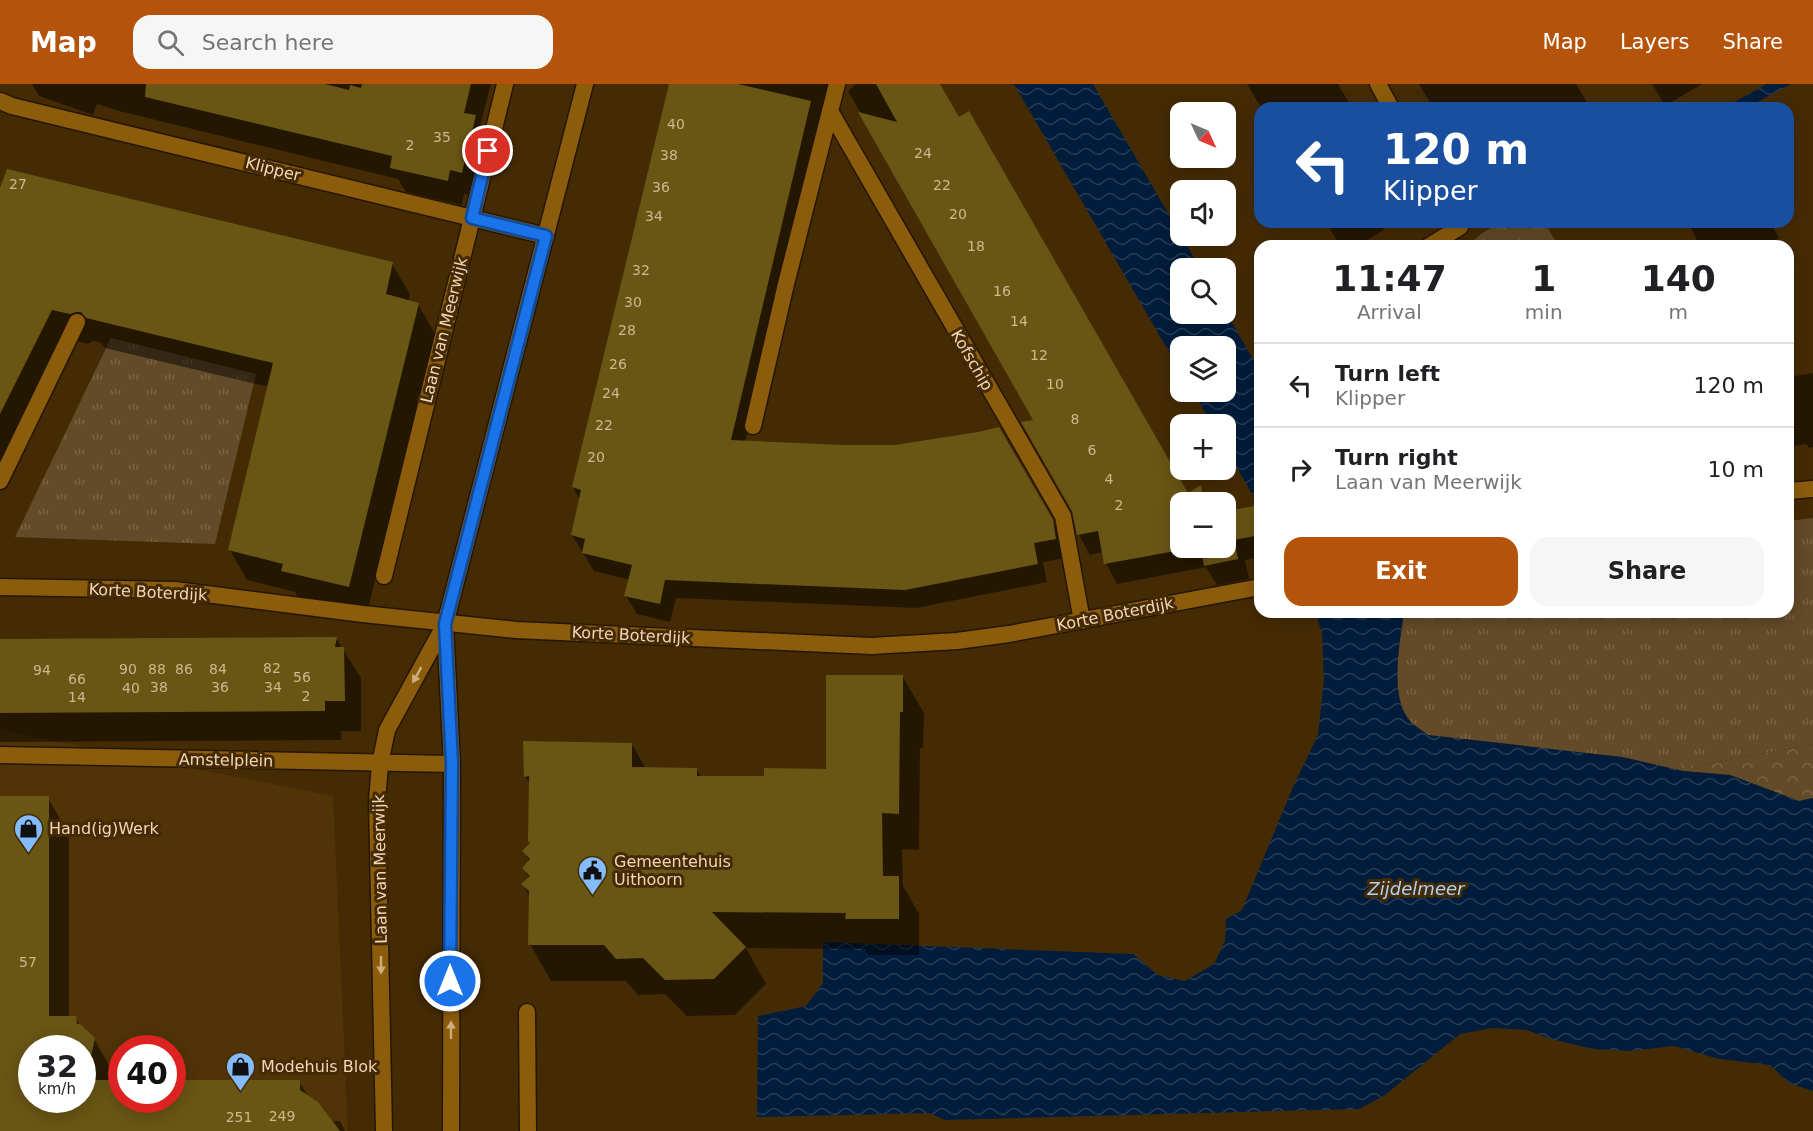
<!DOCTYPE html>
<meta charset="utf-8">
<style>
:root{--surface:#fff;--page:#f6f6f6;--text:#202124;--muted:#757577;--line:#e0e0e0;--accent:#b45309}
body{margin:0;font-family:"DejaVu Sans",sans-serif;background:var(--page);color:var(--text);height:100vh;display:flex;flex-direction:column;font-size:22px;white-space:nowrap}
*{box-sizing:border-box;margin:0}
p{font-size:20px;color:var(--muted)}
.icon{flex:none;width:33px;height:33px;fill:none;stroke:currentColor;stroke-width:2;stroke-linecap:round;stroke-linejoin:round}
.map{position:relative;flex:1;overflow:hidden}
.panel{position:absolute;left:1254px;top:156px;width:540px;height:378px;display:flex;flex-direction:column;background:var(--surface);border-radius:18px;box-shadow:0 3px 15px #0003}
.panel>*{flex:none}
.top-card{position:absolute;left:1254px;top:18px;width:540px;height:126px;border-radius:18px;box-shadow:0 3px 15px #0003;background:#1a4fa0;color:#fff;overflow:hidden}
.needle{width:39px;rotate:134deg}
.tools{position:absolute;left:1170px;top:18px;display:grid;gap:12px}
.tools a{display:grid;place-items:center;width:66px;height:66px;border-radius:12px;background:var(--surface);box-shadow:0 3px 15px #0003;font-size:30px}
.speed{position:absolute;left:18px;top:951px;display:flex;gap:12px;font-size:30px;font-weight:700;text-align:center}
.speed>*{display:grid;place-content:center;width:78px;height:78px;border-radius:50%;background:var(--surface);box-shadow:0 3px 15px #0003;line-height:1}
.speed small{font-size:15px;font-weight:400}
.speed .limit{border:9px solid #d22;background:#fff;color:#111}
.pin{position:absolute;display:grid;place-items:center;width:51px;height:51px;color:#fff;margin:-26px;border:3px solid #fff;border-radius:50%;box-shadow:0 2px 6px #0007}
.me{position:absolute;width:66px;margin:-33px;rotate:0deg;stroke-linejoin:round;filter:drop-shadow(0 0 4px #0008)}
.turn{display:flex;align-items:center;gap:21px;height:126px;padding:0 30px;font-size:27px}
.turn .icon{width:78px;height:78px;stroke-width:2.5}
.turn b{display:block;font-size:42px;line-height:51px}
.eta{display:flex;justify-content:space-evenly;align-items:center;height:102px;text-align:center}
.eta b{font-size:36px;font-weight:600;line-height:42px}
.action{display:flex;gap:12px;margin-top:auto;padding:12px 30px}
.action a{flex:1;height:69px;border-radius:18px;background:var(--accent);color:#fff;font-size:24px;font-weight:600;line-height:69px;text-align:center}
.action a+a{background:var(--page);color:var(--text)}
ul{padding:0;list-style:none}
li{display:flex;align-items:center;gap:18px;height:84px;padding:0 30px;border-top:2px solid var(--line)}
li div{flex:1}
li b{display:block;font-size:22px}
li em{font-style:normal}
header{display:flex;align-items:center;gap:36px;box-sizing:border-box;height:84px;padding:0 30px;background:var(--accent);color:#fff}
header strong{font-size:28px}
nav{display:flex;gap:33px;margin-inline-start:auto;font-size:21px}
.search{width:420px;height:54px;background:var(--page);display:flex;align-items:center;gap:15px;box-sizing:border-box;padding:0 21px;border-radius:18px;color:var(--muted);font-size:22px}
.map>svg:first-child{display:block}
</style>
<header>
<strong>Map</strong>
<div class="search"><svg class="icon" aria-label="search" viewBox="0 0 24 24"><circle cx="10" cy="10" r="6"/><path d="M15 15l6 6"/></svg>Search here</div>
<nav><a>Map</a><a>Layers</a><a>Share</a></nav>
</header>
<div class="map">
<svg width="1813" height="1047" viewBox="0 0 1813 1047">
<defs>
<pattern id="grass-tufts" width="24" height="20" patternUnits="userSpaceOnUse" patternTransform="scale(1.5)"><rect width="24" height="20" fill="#634a29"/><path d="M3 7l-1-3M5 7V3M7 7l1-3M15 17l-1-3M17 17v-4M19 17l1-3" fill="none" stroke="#7a6346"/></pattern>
<pattern id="forest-crowns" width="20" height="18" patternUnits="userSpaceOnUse" patternTransform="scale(1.5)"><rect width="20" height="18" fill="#634a29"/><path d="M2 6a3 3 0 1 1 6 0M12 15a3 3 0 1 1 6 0" fill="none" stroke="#7a6346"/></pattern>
<pattern id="water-waves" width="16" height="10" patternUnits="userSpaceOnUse" patternTransform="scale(1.5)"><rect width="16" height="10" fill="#011d3b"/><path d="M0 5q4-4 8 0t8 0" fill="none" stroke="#263d55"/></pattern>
</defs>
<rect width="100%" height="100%" fill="#452b04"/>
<path fill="#503307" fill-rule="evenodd" d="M0 646 333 712 348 1047H0ZM32 964H82V1016H32ZM122 964H172V1016H122Z"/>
<g fill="url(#grass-tufts)">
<polygon points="1501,138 1544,138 1555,156 1544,162 1467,162 1481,150"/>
<polygon points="111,254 256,290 215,460 15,453"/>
<path d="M1813 434V660L1703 681H1657L1622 673 1428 651C1422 646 1414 642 1409 636 1389 611 1400 558 1404 528H1788V437Z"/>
</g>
<polygon fill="url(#forest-crowns)" points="1813,660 1813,714 1799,717 1730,691 1683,687 1657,681 1703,681"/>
<g fill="url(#water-waves)">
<polygon points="1014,0 1093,0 1200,184 1180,184 1180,230 1226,228 1260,288 1260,424 1226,364 1226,340 1212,340 1193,308 1226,308 1226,262 1180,262 1180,287"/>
<polygon points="1767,0 1791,0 1746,24 1724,24"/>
<path d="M1315 528H1404C1400 558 1389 611 1409 636 1414 642 1422 646 1428 651L1622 673 1683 687 1730 691 1799 717 1813 714V1007L1789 999 1770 981 1719 975 1674 962 1630 967 1593 965 1551 955 1527 946 1492 944 1460 950 1385 1011 1359 1025 945 1036 929 1029 757 1033 758 932 806 922 823 899V858L1133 870 1158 891 1185 897 1214 880 1225 857 1226 835 1242 826 1293 703 1318 651 1324 595 1322 549Z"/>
</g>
<g fill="#0007" fill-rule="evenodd">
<polygon points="32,0 491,0 480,42 489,58 476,113 464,110 462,121 406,108 398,95 119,27 97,20 93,31 39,12"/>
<polygon points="670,0 830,0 745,358 842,362 895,363 979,350 999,344 1063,456 1066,474 1043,478 1047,498 916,524 676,514 670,538 637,530 626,512 630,496 594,487 572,451 580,416 573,403"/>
<polygon points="856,0 938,0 1188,411 1201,403 1210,418 1180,418 1180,464 1226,464 1226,428 1260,422 1260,473 1245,476 1249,495 1217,501 1206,483 1117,500 1106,479 1103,468 1090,471 1079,451 1074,426 1036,337 848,7"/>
<polygon points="1247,0 1338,0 1352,24 1261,24"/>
<polygon points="1419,0 1576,0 1590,24 1433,24"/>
<polygon points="1652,0 1702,0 1665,22"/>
<polygon points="0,108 392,180 410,210 408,218 418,220 435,250 366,533 300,517 295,508 247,496 230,466 269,303 105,264 100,258 93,257 88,260 69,255 0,400"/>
<polygon points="1326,138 1380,138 1384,146 1357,162 1340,162"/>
<polygon points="1688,138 1770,138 1779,154 1764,162 1700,162"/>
<polygon points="1813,289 1813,363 1809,364 1806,360 1788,363 1788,293"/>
<polygon points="336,554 361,594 361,647 341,647 342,656 0,658 0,557"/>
<polygon points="903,593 924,629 923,664 920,664 919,766 902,765 903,802 919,830 919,871 868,871 865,865 746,864 766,900 735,931 687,932 665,910 638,911 626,897 551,897 530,860 530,813 523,801 530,795 524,784 530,778 524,768 531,759 530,701 525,692 632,660 646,685 696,685 701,693 766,694 827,686"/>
<path d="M0 713 48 714 69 750V933H75L81 943 94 955 115 992 114 997 122 1016H172L299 997 309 1014 330 1037H340L345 1047H0ZM32 964H82V1016H32Z"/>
</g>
<g fill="#695615" fill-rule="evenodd">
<polygon points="146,0 325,0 349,6 350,1 361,4 362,0 471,0 464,29 476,31 462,89 450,86 448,97 390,84 392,72 145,13"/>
<polygon points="669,0 738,0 811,17 731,356 842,361 895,361 978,348 999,343 1053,436 1056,455 1034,459 1038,480 905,506 665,496 660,520 624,512 632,481 582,469 585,455 571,451 581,406 572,403"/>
<polygon points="876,0 940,0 959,33 969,27 1188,409 1201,401 1205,418 1180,418 1180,464 1192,464 1104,480 1098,447 1077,451 1072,427 1021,338 1033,336 858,28 897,38"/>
<polygon points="7,85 393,178 386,210 419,219 349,503 281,487 283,480 228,466 273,279 86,234 81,228 76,228 70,230 52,226 0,330 0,104"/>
<polygon points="1260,421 1260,451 1234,456 1238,475 1204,482 1201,464 1226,464 1226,427"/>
<polygon points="337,553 335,563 344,563 345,617 325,617 325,627 0,629 0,555"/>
<polygon points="826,591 903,591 903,628 900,628 899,730 882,729 883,792 899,792 899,835 845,835 846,829 712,828 746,863 714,895 665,896 643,874 616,875 604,861 528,861 529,807 521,800 530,792 522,784 530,775 522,767 530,759 528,757 529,692 524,693 523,657 632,659 632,683 697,684 697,692 764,692 764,684 826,685"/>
<path d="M0 712H49V932H76L77 940H80L95 954 86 996H122V1016H172V996H300V1006L318 1018 340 1047H0ZM32 964H82V1016H32Z"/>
</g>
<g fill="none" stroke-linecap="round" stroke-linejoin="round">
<defs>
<g id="minor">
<polyline points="1378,0 1391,24"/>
<polyline points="0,17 12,22 546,152"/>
<polyline points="830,27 1063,432 1082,537"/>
<polyline points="1429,162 1460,143 1457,138"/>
<polyline points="753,342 786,200 837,0"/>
<polyline points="0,397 77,238"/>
<polyline points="1788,407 1813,405"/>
<polyline points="384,492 505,0"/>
<polyline points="0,503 175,506 363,530 516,546 871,562 957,557 1009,550 1260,503"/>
<polyline points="0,671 452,680"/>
<polyline points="527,928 528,1047"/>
</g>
<g id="tertiary">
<polyline points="445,541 452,680 451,1047"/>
<polyline points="384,1047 377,717 380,680 387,646 445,540 585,0"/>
</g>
</defs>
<use href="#minor" stroke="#251602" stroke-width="19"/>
<use href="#tertiary" stroke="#251602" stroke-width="19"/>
<use href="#minor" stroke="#8c5c0d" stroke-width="16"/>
<use href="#tertiary" stroke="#8c5c0d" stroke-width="16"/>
</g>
<defs><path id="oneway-solid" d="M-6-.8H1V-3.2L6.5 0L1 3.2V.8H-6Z" transform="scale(1.5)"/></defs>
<g fill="#ceac7b">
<use href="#oneway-solid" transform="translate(417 591) rotate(119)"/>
<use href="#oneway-solid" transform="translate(381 881) rotate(90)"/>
<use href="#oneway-solid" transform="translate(451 946) rotate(-90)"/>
</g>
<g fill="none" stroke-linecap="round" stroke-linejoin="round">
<defs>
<polyline id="route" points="450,897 452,680 445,540 546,152 472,134 488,67"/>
</defs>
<use href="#route" stroke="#114b97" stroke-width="15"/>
<use href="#route" stroke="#1a73e8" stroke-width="10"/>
</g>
<defs>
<symbol id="shop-pin" viewBox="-11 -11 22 30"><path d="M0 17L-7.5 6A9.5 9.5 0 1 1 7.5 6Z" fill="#84bcfb" stroke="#452b04"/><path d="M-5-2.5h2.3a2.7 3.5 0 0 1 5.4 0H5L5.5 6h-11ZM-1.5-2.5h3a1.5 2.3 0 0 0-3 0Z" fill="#111"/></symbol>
<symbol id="civic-pin" viewBox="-11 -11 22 30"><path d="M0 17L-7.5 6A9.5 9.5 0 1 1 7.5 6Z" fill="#84bcfb" stroke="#452b04"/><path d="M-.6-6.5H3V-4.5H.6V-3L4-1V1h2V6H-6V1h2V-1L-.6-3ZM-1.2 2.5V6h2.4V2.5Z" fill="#111"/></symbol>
</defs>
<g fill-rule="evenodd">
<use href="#shop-pin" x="12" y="728" width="33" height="45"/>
<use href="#civic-pin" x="576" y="770" width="33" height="45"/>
<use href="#shop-pin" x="224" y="966" width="33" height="45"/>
</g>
<g text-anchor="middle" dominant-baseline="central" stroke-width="6" stroke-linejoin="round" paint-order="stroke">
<g font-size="14" fill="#d0b78e">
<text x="676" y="40">40</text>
<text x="442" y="53">35</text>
<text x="410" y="61">2</text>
<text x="923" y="69">24</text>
<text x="669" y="71">38</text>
<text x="18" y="100">27</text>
<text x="942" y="101">22</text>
<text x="661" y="103">36</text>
<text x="958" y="130">20</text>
<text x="654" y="132">34</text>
<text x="976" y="162">18</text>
<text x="641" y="186">32</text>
<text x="1002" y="207">16</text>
<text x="633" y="218">30</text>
<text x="1019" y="237">14</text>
<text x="627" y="246">28</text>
<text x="1039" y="271">12</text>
<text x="618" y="280">26</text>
<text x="1055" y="300">10</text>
<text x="611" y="309">24</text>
<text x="1075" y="335">8</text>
<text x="604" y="341">22</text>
<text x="1092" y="366">6</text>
<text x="596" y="373">20</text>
<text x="1109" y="395">4</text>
<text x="1119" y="421">2</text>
<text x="272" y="584">82</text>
<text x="128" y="585">90</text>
<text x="157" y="585">88</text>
<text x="184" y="585">86</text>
<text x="218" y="585">84</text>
<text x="42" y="586">94</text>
<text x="302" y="593">56</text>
<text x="77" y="595">66</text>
<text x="159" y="603">38</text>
<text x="220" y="603">36</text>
<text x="273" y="603">34</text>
<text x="131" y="604">40</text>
<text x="306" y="612">2</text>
<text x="77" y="613">14</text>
<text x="28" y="878">57</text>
<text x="282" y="1032">249</text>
<text x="239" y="1033">251</text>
</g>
<g font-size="16" fill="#f2d7b6" stroke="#452b04">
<text transform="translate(273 85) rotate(14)">Klipper</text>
<text transform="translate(444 246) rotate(-76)">Laan van Meerwijk</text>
<text transform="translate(972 276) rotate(60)">Kofschip</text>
<text transform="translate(148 508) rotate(3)">Korte Boterdijk</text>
<text transform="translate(1115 530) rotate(-11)">Korte Boterdijk</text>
<text transform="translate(631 551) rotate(3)">Korte Boterdijk</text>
<text transform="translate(226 676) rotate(1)">Amstelplein</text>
<text transform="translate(380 785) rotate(-91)">Laan van Meerwijk</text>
</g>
<g font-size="16" fill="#f2d7b6" stroke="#452b04" text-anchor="start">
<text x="49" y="744">Hand(ig)Werk</text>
<text x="614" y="777">Gemeentehuis<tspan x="614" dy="18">Uithoorn</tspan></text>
<text x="261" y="982">Modehuis Blok</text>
</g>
<g font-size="18" font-style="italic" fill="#aed1fa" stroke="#452b04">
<text x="1416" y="804">Zijdelmeer</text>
</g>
</g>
</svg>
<div class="tools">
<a><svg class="needle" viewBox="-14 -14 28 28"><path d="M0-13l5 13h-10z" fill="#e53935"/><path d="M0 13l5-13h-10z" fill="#757577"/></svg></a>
<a><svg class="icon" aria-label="sound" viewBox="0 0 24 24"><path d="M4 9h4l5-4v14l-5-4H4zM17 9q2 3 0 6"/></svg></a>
<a><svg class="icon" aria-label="search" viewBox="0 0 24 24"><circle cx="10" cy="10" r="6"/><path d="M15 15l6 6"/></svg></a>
<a><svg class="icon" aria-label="layers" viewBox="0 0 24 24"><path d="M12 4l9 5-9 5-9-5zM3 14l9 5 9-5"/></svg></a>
<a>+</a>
<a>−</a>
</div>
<div class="speed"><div>32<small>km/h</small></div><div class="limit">40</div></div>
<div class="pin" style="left:488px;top:67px;background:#d93025"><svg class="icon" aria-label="arrive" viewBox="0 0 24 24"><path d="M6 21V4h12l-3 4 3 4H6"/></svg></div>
<svg class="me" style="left:450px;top:897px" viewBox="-20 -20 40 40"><circle r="17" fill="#1a73e8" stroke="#fff" stroke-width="3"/><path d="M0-11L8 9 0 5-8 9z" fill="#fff"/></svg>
<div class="top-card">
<div class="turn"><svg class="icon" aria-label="left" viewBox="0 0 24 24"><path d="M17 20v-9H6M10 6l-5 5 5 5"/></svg><div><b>120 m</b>Klipper</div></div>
</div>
<section class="panel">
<div class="eta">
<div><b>11:47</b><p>Arrival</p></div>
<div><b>1</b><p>min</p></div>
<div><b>140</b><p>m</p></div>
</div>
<ul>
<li><svg class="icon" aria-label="left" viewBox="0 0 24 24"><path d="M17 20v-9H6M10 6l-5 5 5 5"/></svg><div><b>Turn left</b><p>Klipper</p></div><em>120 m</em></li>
<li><svg class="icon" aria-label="right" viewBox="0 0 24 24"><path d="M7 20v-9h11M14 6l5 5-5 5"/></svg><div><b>Turn right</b><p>Laan van Meerwijk</p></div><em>10 m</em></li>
</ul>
<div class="action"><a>Exit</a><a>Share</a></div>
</section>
</div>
